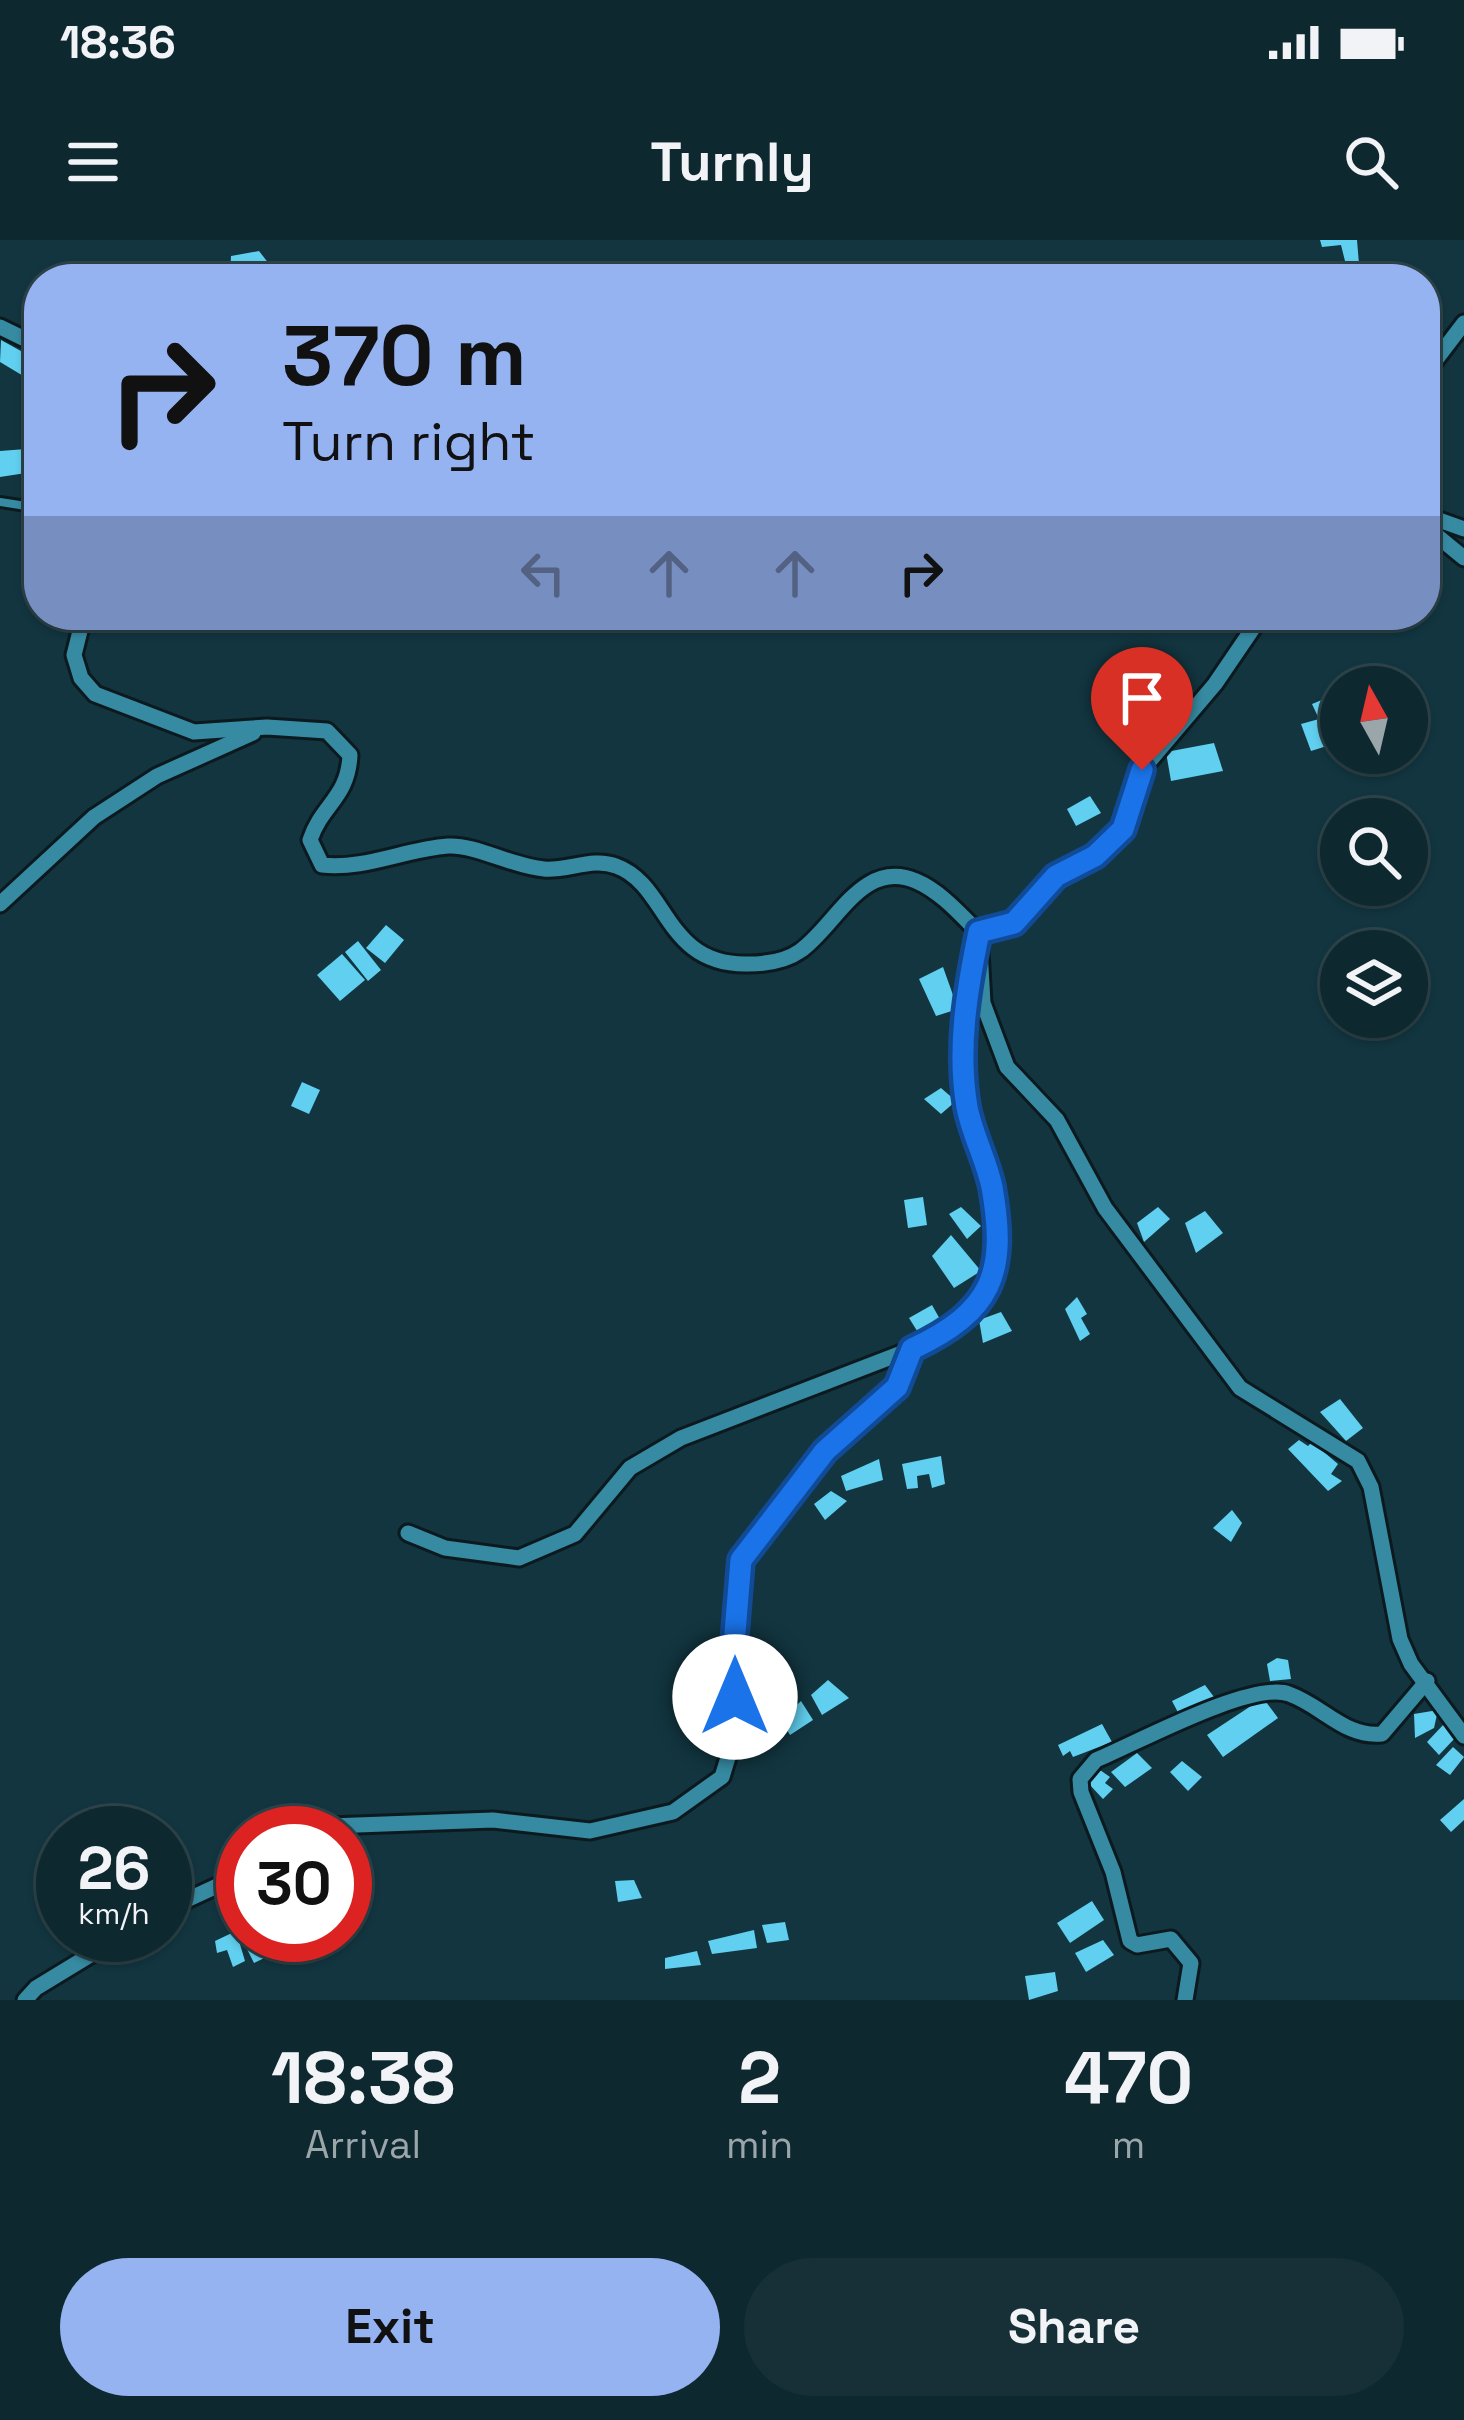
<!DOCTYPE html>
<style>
:root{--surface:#0e282f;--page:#173037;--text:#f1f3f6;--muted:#9ba6aa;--line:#2e444b;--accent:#95b2f1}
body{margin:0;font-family:"Space Grotesk",sans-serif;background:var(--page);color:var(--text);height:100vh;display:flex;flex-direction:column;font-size:45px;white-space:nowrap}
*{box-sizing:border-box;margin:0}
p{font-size:39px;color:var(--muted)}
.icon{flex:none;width:66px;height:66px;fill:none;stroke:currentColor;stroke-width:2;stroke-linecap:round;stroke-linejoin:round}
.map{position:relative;height:1760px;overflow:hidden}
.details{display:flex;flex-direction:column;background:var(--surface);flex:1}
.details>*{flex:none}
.top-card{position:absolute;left:24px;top:24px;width:1416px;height:366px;border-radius:48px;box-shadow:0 3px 9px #0004,0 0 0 3px var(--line);background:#95b2f1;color:#111;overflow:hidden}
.needle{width:78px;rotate:352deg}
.controls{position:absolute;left:1320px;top:426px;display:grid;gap:24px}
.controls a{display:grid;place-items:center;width:108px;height:108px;border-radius:50%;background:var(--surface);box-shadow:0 3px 9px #0004,0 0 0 3px var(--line);font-size:60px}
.speed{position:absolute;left:36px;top:1566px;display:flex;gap:24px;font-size:60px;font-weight:700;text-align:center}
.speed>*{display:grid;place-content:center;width:156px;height:156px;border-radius:50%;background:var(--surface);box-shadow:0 3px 9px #0004,0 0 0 3px var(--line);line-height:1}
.speed small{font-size:30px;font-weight:400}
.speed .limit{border:18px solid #d22;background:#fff;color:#111}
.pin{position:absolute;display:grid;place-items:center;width:102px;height:102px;color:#fff;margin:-123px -51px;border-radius:50% 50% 50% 0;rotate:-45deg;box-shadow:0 0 12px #0007}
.pin .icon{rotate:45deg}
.me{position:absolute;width:132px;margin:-66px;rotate:0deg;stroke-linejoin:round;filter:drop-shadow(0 0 9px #0008)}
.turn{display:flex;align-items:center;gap:42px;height:252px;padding:0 60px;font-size:54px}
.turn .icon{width:156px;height:156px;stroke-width:2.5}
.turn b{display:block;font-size:84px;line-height:102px}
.lanes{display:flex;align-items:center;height:114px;padding:0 60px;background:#0003;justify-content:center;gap:60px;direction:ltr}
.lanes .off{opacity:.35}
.eta{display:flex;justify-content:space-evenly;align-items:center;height:204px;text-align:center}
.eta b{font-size:72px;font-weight:600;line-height:84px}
.button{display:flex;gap:24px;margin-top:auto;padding:24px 60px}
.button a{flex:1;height:138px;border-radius:72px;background:var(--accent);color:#111;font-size:48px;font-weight:600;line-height:138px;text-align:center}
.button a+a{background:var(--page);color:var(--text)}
.status{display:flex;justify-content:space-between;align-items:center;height:84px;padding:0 60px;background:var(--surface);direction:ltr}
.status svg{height:33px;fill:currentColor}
header{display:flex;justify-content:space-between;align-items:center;height:156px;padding:0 60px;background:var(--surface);font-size:54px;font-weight:600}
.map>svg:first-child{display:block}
</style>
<div class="status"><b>18:36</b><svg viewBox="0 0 49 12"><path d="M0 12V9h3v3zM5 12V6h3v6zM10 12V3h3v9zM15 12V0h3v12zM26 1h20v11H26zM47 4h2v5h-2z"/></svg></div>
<header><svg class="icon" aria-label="menu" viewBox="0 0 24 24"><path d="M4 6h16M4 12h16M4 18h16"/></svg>Turnly<svg class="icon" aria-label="search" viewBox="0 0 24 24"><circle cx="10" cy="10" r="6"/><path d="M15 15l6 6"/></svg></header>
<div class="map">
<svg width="1464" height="1760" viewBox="0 0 1464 1760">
<rect width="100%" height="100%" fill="#12353f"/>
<g fill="#61cfef">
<polygon points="1320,0 1357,0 1359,24 1346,25 1341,5 1322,7"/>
<polygon points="259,11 273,29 230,38 231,16"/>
<polygon points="1,100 39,121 30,140 0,122"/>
<polygon points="39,208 39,231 0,237 0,211"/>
<polygon points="1341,452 1341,472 1319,479 1312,464"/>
<polygon points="1319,479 1330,505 1311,511 1301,484"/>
<polygon points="1214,503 1223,531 1171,541 1166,512"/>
<polygon points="1090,556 1101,573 1076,586 1067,569"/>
<polygon points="386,685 404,700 385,723 366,708"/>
<polygon points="358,701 381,730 368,741 345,712"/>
<polygon points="342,714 365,740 340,761 317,735"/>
<polygon points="943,727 958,769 936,776 919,739"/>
<polygon points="302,842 320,850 309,874 291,866"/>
<polygon points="941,848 956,861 941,874 924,859"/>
<polygon points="923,957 927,985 908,988 904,960"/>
<polygon points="961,967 981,986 967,999 949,974"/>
<polygon points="1158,967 1170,979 1144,1002 1137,983"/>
<polygon points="1205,971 1223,993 1196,1013 1185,983"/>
<polygon points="951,995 981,1031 954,1048 932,1016"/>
<polygon points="1077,1057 1087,1074 1081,1078 1090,1094 1080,1101 1065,1069"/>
<polygon points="932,1065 941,1081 919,1094 909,1078"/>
<polygon points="1001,1072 1012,1091 983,1103 979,1080"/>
<polygon points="1340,1159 1363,1188 1346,1201 1320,1172"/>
<polygon points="1299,1200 1308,1206 1312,1202 1338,1224 1331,1234 1342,1241 1328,1251 1288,1209"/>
<polygon points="941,1216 945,1244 932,1248 929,1234 917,1236 918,1248 907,1249 902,1224"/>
<polygon points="879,1219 883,1240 846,1251 841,1236"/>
<polygon points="831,1251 847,1261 825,1280 814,1264"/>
<polygon points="1232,1270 1242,1283 1231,1302 1213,1288"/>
<polygon points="1277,1418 1288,1420 1291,1439 1270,1441 1267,1424"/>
<polygon points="828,1440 849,1458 822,1475 811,1455"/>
<polygon points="1205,1445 1217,1461 1182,1480 1172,1461"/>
<polygon points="1263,1458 1278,1478 1223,1517 1207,1495"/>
<polygon points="801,1461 813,1480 790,1495 781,1480"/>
<polygon points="1438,1470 1434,1488 1415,1498 1414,1474"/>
<polygon points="1102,1484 1112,1502 1073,1517 1070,1511 1063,1516 1058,1505"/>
<polygon points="1444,1484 1456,1497 1439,1515 1427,1502"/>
<polygon points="1453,1507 1464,1517 1450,1535 1436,1525"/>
<polygon points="1137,1513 1152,1528 1125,1547 1111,1532"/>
<polygon points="1182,1521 1202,1537 1188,1551 1170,1532"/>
<polygon points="1100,1530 1110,1537 1105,1543 1113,1549 1103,1559 1088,1543"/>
<polygon points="1464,1559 1464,1580 1451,1592 1440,1580"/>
<polygon points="634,1640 642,1658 618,1662 615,1641"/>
<polygon points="1092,1661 1104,1680 1070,1703 1057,1683"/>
<polygon points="785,1682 789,1700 767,1703 762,1685"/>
<polygon points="754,1690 757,1708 712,1714 708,1701"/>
<polygon points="236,1691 245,1721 233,1727 227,1710 217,1713 215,1701"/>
<polygon points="247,1695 271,1695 279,1711 254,1723 245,1705 250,1702"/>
<polygon points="1103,1700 1114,1715 1086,1732 1075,1713"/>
<polygon points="697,1711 701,1725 665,1729 665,1718"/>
<polygon points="1055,1732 1058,1751 1029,1760 1025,1736"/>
</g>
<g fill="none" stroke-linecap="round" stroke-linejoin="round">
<defs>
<polyline id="lane" points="0,262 39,268"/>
<g id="street">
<polyline points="0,87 39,106"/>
<polyline points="1425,134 1464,83"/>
<polyline points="1425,275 1464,289"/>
<polyline points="1425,286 1464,318"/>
<path d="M84 375 74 415 81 438 95 454 194 492 267 487 327 491 350 515C348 558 322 564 310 600L322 625C364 630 406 609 448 606 474 604 514 627 544 629 568 631 593 617 616 626 669 645 664 726 748 724 765 724 786 721 800 711 836 686 862 618 916 641 940 651 961 675 979 693L983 763 1007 827 1057 880 1105 968 1240 1148 1358 1221 1371 1247 1400 1399 1411 1424 1464 1496"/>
<polyline points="0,664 94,577 157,536 253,493"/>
<polyline points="979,693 1014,683 1056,636 1095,616 1123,589 1142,530 1215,444 1262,375"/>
<path d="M408 1293 445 1308 519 1318 575 1294 630 1228 681 1198 912 1109C993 1071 1006 1034 991 948 987 921 973 895 968 868 958 819 963 762 975 713"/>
<polyline points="317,1593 330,1586 493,1580 590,1591 673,1572 722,1537 738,1485 732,1429 741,1320 825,1211 897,1146 912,1109"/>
<polyline points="165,1670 243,1634"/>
<polyline points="25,1760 36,1748 123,1695"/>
<path d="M1185 1760 1191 1723 1171 1699 1137 1705 1130 1701 1113 1632 1081 1552 1080 1539 1096 1520C1135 1504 1252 1440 1289 1454 1323 1466 1345 1498 1382 1494L1427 1441"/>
</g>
</defs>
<use href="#lane" stroke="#0c1a1f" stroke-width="14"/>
<use href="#street" stroke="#0c1a1f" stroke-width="21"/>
<use href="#lane" stroke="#368ba3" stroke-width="8"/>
<use href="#street" stroke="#368ba3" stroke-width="15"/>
</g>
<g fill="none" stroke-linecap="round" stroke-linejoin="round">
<defs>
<path id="route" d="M735 1457 732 1429 741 1320 825 1211 897 1147 912 1109C993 1071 1007 1033 992 947 986 919 972 894 967 867 957 809 967 749 979 692L1014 683 1056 636 1095 616 1123 589 1142 530"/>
</defs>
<use href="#route" stroke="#114b97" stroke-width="30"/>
<use href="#route" stroke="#1a73e8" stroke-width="21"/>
</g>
</svg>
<div class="controls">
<a><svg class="needle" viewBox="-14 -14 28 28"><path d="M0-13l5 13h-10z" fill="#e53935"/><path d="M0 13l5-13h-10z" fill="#9ba6aa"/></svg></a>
<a><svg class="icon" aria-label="search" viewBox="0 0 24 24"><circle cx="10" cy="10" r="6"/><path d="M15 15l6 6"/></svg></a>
<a><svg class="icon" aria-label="layers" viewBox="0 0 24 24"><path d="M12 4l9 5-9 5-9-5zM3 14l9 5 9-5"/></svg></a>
</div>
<div class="speed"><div>26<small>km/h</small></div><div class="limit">30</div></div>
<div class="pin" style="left:1142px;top:530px;background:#d93025"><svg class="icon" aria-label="arrive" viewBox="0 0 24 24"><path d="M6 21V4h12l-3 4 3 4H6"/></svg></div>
<svg class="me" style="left:735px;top:1457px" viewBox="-20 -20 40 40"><circle r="19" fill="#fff"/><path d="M0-13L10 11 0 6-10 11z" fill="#1a73e8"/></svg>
<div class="top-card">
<div class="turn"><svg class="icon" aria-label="right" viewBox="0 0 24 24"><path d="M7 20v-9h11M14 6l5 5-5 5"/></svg><div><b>370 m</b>Turn right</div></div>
<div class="lanes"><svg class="icon off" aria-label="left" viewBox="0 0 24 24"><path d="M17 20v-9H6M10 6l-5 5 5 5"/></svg><svg class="icon off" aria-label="ahead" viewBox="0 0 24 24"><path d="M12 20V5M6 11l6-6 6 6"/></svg><svg class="icon off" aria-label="ahead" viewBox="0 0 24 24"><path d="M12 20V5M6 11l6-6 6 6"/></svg><svg class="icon" aria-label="right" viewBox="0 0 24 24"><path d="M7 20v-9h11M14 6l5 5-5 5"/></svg></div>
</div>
</div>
<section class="details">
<div class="eta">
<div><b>18:38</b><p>Arrival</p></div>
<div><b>2</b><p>min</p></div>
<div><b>470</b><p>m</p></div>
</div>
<div class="button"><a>Exit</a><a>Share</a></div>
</section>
